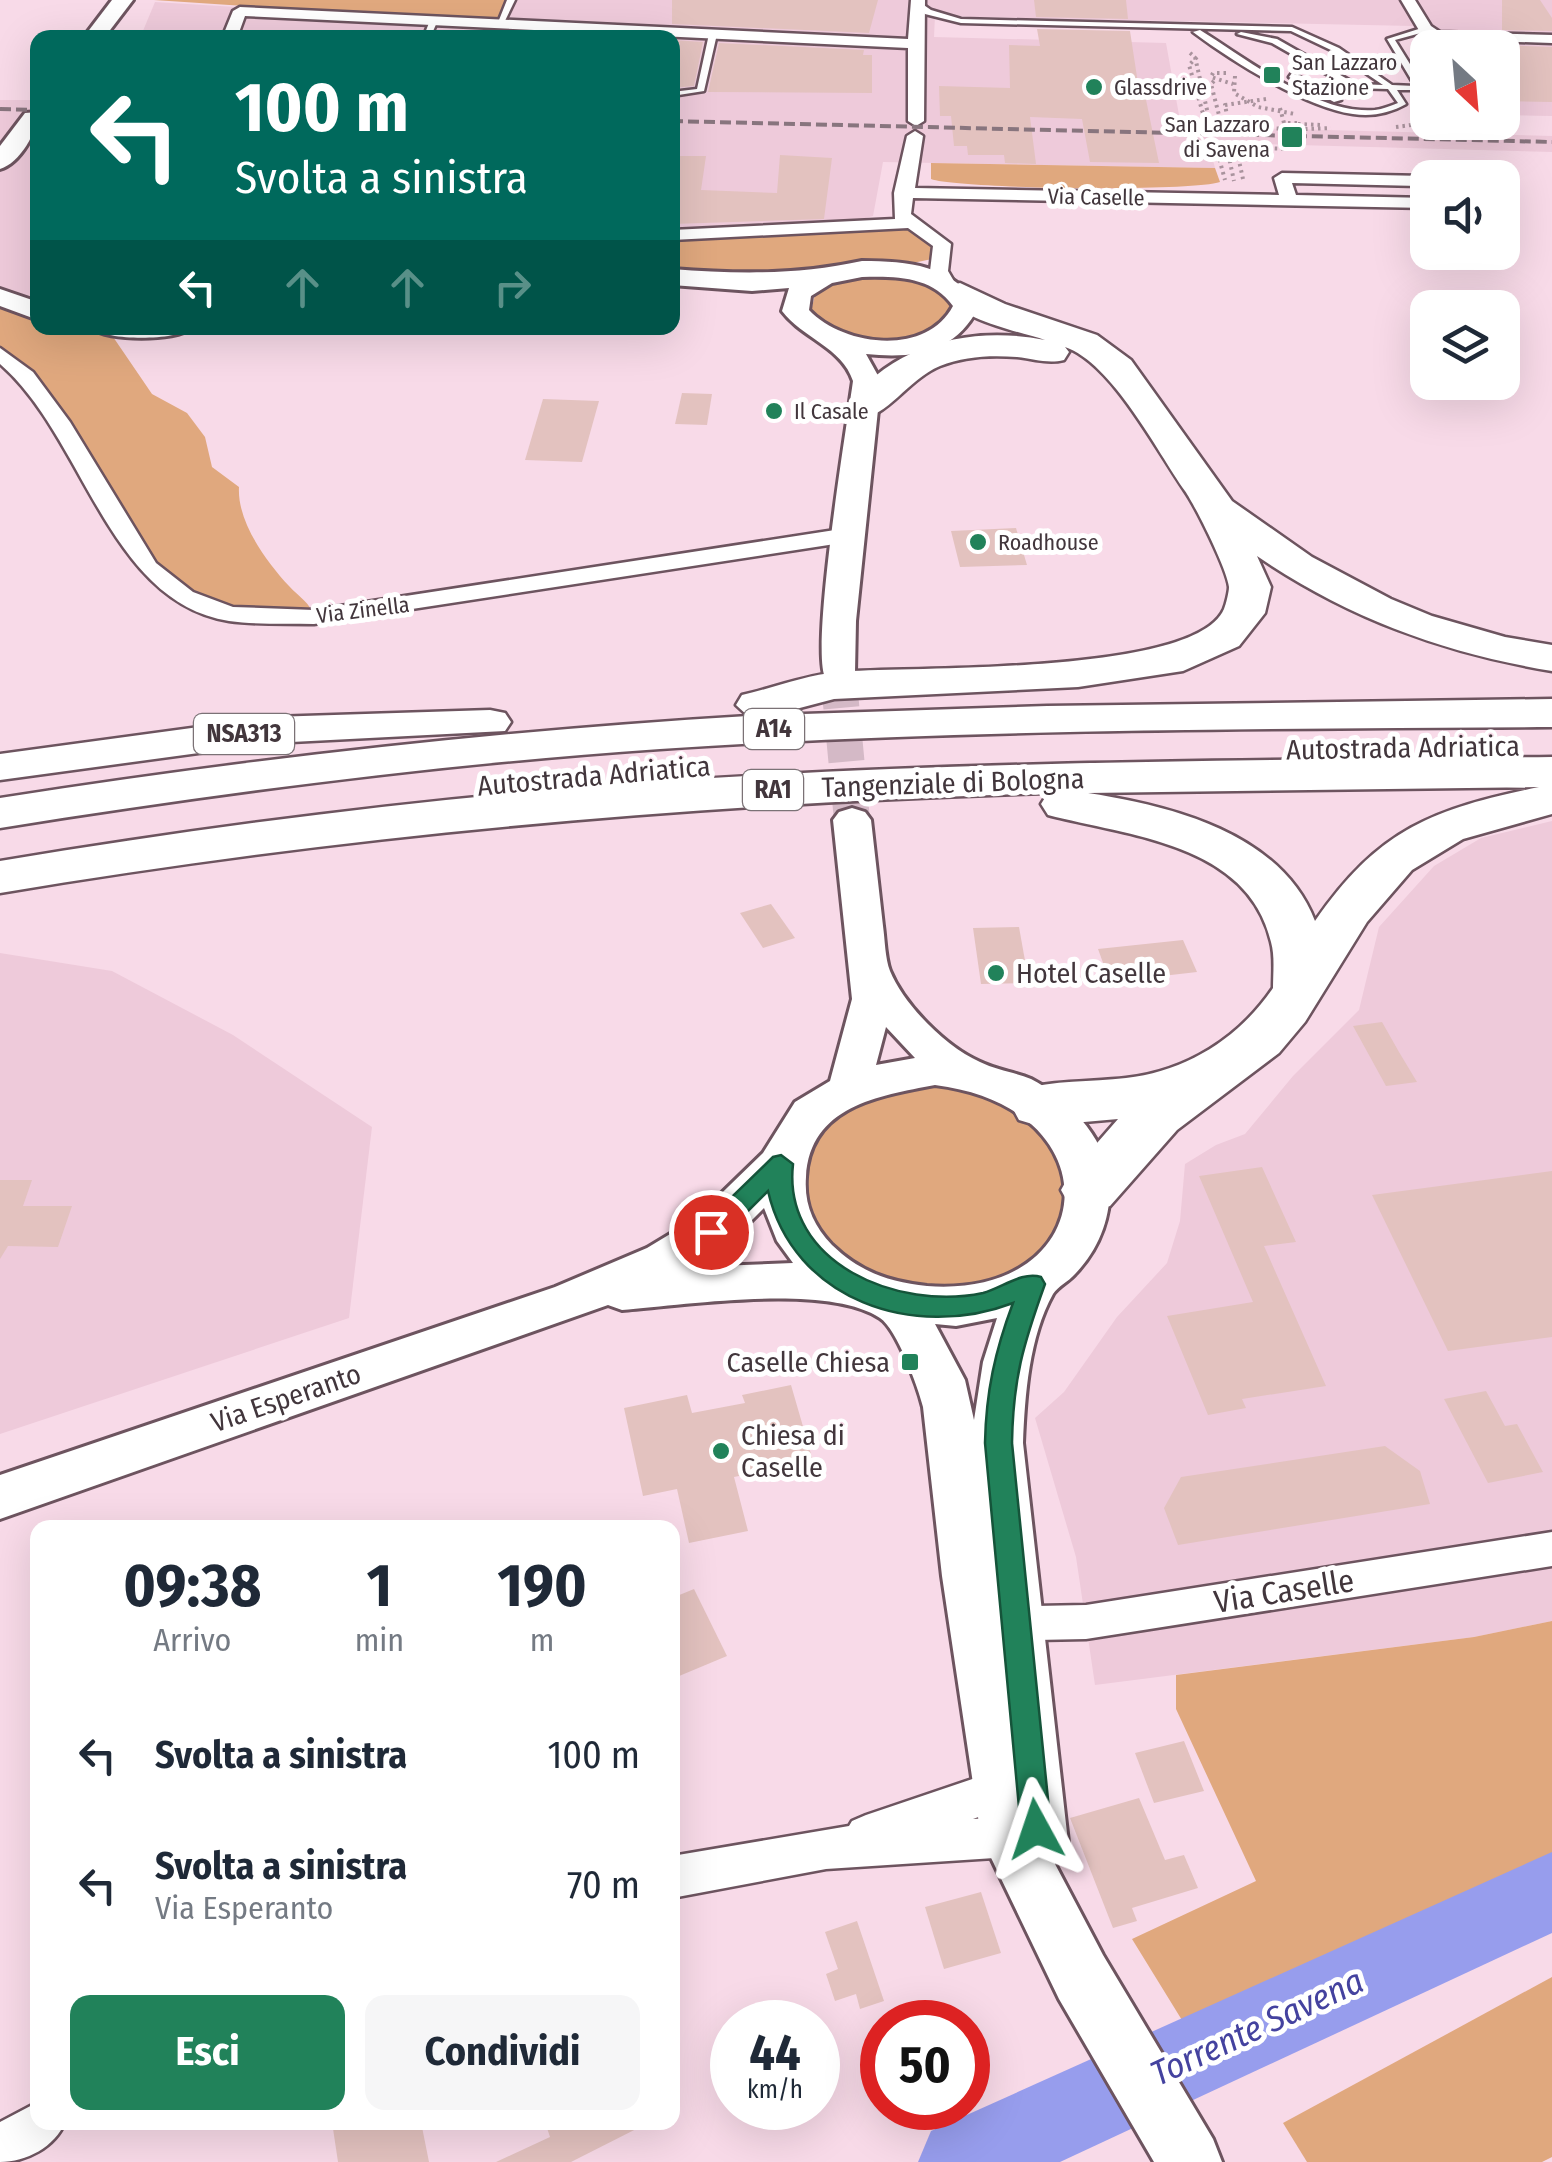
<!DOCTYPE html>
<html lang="it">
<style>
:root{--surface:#fff;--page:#f6f6f7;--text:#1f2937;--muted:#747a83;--accent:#21825a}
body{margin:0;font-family:"Fira Sans Condensed",sans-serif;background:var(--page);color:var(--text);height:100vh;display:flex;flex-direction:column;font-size:38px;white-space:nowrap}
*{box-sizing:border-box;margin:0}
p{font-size:32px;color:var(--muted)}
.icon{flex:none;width:55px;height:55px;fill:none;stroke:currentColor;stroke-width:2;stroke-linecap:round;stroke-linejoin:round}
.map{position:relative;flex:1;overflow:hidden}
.panel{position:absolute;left:30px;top:1520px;width:650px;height:610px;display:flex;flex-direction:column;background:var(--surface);border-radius:20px;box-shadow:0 10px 40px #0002}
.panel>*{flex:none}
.guide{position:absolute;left:30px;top:30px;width:650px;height:305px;border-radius:20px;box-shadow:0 10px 40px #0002;background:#00695c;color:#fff;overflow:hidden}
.needle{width:65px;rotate:154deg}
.controls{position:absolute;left:1410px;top:30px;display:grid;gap:20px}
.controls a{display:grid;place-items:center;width:110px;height:110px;border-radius:20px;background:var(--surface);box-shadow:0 10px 40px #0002;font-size:50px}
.speed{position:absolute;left:710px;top:2000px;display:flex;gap:20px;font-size:50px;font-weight:700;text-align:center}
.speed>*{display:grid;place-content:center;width:130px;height:130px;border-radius:50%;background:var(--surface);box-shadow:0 10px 40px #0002;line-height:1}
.speed small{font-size:25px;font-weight:400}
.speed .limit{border:15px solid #d22;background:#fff;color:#111}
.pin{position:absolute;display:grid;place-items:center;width:85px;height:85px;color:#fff;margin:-42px;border:5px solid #fff;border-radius:50%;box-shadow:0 2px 10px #0007}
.me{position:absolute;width:110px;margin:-55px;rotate:355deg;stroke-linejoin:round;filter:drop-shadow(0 0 8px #0008)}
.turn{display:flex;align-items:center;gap:35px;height:210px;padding:0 40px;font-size:45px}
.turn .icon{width:130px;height:130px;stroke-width:2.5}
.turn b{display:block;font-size:70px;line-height:85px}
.lanes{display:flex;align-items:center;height:95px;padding:0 40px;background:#0003;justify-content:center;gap:50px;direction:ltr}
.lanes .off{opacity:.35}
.eta{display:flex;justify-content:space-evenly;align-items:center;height:170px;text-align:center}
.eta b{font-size:60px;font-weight:700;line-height:70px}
.button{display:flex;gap:20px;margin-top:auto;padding:20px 40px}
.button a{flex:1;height:115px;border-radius:20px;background:var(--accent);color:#fff;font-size:40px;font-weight:700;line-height:115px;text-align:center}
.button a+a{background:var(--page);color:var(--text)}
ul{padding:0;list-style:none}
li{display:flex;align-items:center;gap:30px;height:130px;padding:0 40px}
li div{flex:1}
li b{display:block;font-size:38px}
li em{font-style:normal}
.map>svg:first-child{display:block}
</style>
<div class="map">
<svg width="1552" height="2162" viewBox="0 0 1552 2162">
<rect width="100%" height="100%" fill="#f8dae8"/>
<g fill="#eecada">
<polygon points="508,0 1552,0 1552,116 1503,115 1502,48 1442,47 1438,40 1420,39 1413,26 935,16 934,37 1166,43 1181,126 1552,136 1552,152 1184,142 1185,148 1210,149 1215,168 883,162 873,216 840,225 673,238 672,38 140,38 155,2 496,23"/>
<polygon points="0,100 37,100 37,311 0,313"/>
<polygon points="1552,821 1552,1621 1474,1637 1095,1685 1076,1557 1035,1418 1064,1392 1117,1317 1167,1263 1180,1221 1185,1164 1216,1145 1245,1134 1293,1076 1359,1010 1379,927 1434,866 1481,838"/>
<polygon points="0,953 112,971 233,1035 372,1127 349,1318 0,1434"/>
</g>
<g fill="#e0a87e">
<polygon points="154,0 508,0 511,9 497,23"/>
<path d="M931 163 1215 168 1220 182C1189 192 958 189 931 179Z"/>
<polygon points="907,223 937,239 932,259 884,269 673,277 673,235"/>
<path d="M865 276C895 275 934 276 950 306 939 353 834 347 811 311L815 295 835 283Z"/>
<path d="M37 300 38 328H176H107L152 394 187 413 205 437 212 467 239 487C237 522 266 561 289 586 300 598 310 602 314 617L230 614 148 567 26 376 0 354V301Z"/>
<path d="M936 1085C1190 1124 1030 1380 843 1257 783 1218 795 1124 861 1098 883 1090 912 1089 936 1085Z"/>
<polygon points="1552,1621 1552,1892 1201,2051 1132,1939 1256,1881 1176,1709 1176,1675 1474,1637"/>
<polygon points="1552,1977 1552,2157 1542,2162 1307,2162 1283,2123"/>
</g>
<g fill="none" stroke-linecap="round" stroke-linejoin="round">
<polygon fill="#979ded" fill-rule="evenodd" points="1552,1852 1552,1933 1060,2162 918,2162 931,2131"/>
</g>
<g fill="#e3c2bf">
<polygon points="672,0 878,0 869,33 672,24"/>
<polygon points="1034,0 1126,0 1128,19 1036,17"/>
<polygon points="1502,0 1540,0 1552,18 1552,31 1502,30"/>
<polygon points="1037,29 1130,31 1139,90 1144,90 1159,163 1090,162 1082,119 1030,117 1036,164 1005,163 1004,155 968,155 967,146 954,146 951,116 940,116 939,86 1010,88 1009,45 1040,46"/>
<polygon points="672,40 703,42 694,86 672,88"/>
<polygon points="719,43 864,50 863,55 872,55 872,93 708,92"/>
<polygon points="1502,45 1552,47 1552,102 1502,101"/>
<polygon points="780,155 832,158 824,219 672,224 672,156 706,156 701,190 777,193"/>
<polygon points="682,393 712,394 707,425 675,424"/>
<polygon points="543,399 599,401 582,462 525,460"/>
<polygon points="1016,528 1027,565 960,567 951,531"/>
<polygon points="771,904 795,938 763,948 740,913"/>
<polygon points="1019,927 1029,983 981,984 973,928"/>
<polygon points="1183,940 1197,972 1110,982 1098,949"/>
<polygon points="1382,1022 1399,1052 1417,1082 1386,1086 1353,1026"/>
<polygon points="1262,1167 1296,1242 1264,1246 1326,1386 1242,1399 1246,1408 1208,1415 1167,1316 1253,1302 1199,1176"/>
<polygon points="1552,1171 1552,1337 1448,1351 1372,1195"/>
<polygon points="0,1180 32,1180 23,1206 72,1206 58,1247 8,1246 0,1259"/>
<polygon points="791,1385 813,1461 734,1477 748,1531 689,1543 677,1489 643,1496 624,1408 687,1395 692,1413 745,1403 742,1395"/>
<polygon points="1486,1391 1505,1426 1517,1424 1543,1472 1488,1483 1444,1399"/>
<polygon points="1385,1446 1420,1471 1430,1504 1178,1545 1164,1508 1181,1477"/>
<polygon points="694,1589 727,1656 672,1679 672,1598"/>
<polygon points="1184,1741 1204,1791 1154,1803 1135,1753"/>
<polygon points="1139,1798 1165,1860 1184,1855 1198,1888 1132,1908 1137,1921 1113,1928 1070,1818"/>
<polygon points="981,1892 1001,1953 944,1969 925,1907"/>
<polygon points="857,1921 884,2001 860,2009 856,1994 835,2001 826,1974 838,1969 825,1932"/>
<polygon points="332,2122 421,2122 429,2162 338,2162"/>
<polygon points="545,2122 650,2122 571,2162 496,2162 550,2137"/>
</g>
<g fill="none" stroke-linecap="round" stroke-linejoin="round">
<polyline stroke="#d4b9c6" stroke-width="36" stroke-dasharray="36 18" stroke-linecap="butt" points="838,672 852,820"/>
<defs>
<g id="service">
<polygon points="507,0 515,0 503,25 497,25"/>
<path d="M918 1 931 10 961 19 1292 27 1339 48 1392 85 1415 86 1387 39 1425 27 1428 31 1395 40 1428 93V102L1418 90H1397L1406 104C1390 113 1372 117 1353 114 1305 107 1233 62 1193 32L1200 30C1247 59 1317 115 1375 110 1383 109 1390 106 1398 103L1388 89 1351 88 1272 43 1237 34 1241 32 1277 39 1356 84 1383 85 1333 51 1291 31 961 23 925 14 914 3Z"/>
<polygon points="431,18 438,20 430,38 423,38"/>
<polygon points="713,32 717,34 704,91 672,96 672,92 697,89 709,34"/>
<polygon points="1292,73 1340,98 1341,100 1334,102 1289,77"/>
</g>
<g id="minor">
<polygon points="911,0 925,0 924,121 916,126 908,121 908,48 245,16 237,38 222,38 233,11 240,7 908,39"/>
<polygon points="1401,0 1415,0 1431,26 1440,32 1552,35 1552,43 1432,39 1420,32"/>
<polygon points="915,131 923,136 915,188 1279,195 1274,178 1282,173 1425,176 1431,178 1428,178 1428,192 1419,186 1292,183 1296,195 1428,198 1428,208 913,198 911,214 951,244 948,271 955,283 946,289 939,287 930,271 933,246 908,228 672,240 672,230 895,219 894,193 907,136"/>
<path d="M0 348 33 372 70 422 156 563 193 592 233 607 314 610 848 528 859 535 848 542 314 624C286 623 256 625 229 621 108 602 84 436 0 364Z"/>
<polygon points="1552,1532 1552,1566 1086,1639 1036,1640 994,1627 988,1615 994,1603 1007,1598 1036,1606 1086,1605"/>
<polygon points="1002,1769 1016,1775 1022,1789 1016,1803 973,1819 1010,1817 1024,1823 1030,1837 1024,1851 1010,1857 826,1869 672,1898 672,1856 849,1826 852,1821 866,1815"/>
<path d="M38 2102V2122H65C55 2147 26 2162 0 2162V2122Z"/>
</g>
<g id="secondary">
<polygon points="112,0 133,0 104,38 83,38"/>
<path d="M38 112C38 131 20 163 0 169V146L25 113Z"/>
<path d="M862 261C909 261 951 265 979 306 956 353 915 359 866 354L881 381 856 621 855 672 850 679H826C809 654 847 425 853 381 842 347 802 338 782 311L789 288 752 291 672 285V269C738 274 798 275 862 261ZM862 277C895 276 932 276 953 306 926 357 843 346 809 310L811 296 832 283Z"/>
<polygon points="0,289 38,302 38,320 0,306"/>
<path d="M93 328H190C178 341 105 341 93 328Z"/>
<path d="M852 808 865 812 871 820C875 855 879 891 883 926 885 940 885 958 890 971 904 1005 946 1047 980 1062 996 1070 1014 1072 1031 1079 1065 1096 1105 1137 1109 1177 1113 1213 1100 1248 1075 1274 1068 1282 1058 1286 1053 1294 1029 1337 1025 1395 1023 1443L1068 1842 1055 1864 1103 1955 1213 2139 1222 2162H1154L1059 1999 981 1837 942 1576 923 1407C918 1387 897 1329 880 1318 827 1283 686 1305 622 1310L608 1305 0 1519V1475L555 1287 647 1248 695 1219 763 1153 795 1102 830 1081 852 999 833 820 839 812ZM886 1027 915 1058 876 1065ZM935 1085C1118 1108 1100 1299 927 1286 889 1282 860 1272 832 1245 813 1225 804 1204 806 1177 810 1106 878 1096 935 1085ZM764 1208 777 1241 793 1263 691 1267 727 1245ZM997 1318 983 1362 974 1420 965 1380 935 1324 956 1326Z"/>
</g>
<polygon id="trunk" points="490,710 505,713 511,722 505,731 272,743 0,780 0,754 272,717"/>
<g id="motorway">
<path d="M960 283 1005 304 1097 335 1131 360 1232 501 1312 557 1391 599 1432 616 1505 637 1552 645V671C1444 653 1348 618 1257 556L1271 587 1265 613 1239 646 1183 671 1078 687 834 699 773 715 1047 706 1552 699V727C1255 729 957 729 660 749 439 764 219 793 0 828V798C248 759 497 731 748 716L736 705 742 695C773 688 806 675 838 672 909 666 1195 676 1224 609 1226 604 1229 592 1229 587 1227 569 1196 507 1185 491 1157 451 1112 363 1065 347L1069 352 1064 360C1048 364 1034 359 1017 357 992 355 964 356 940 366 904 381 884 425 851 417L845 409C890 344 971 325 1045 340 1014 330 962 321 943 293L948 286Z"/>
<path d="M1552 757V814L1463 839 1412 870 1367 922 1305 1022 1279 1053 1177 1130 1110 1206 1090 1212 1070 1206 1061 1190 1070 1174 1118 1119 1039 1126 1019 1120 1011 1105 1019 1090C1054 1080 1091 1082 1126 1078 1187 1071 1239 1038 1273 988 1273 973 1275 956 1271 942 1248 843 1128 836 1048 815L1041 804 1048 793C696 804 348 834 0 893V861C222 824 444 796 668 781 962 761 1257 760 1552 757ZM1539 787C1432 809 1379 829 1315 921 1281 833 1172 806 1088 793Z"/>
</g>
</defs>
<use href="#service" stroke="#6d545f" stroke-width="5"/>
<use href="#minor" stroke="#6d545f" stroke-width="5"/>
<use href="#secondary" stroke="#6d545f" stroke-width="6"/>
<use href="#trunk" stroke="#6d545f" stroke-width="5"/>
<use href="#motorway" stroke="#6d545f" stroke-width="5"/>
<g stroke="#a9939d" stroke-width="4" stroke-dasharray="2.5 4" stroke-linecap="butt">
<polyline points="1190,53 1195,57 1210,123"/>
<polyline points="1197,57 1189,65 1206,124 1218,127"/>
<polyline points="1226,73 1213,73 1211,77 1233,84"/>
<polyline points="1235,76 1234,93 1258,107 1295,114"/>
<polyline points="1214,81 1211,84 1221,123"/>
<polyline points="1266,99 1225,105 1229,126 1287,129"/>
<polyline points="1280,108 1284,123 1300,123"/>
<polyline points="1298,124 1322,125"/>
<polyline points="1396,127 1435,122"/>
<polyline points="1305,129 1331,128"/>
<polyline points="1216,147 1225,180"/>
<polyline points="1227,148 1234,181"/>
<polyline points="1243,179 1236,147 1287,149"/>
</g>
<use href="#service" fill="#fff" fill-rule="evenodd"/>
<use href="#minor" fill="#fff" fill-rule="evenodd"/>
<use href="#secondary" fill="#fff" fill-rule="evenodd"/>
<use href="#trunk" fill="#fff" fill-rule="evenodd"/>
<use href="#motorway" fill="#fff" fill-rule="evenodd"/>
<g stroke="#88757e" stroke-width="4" stroke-dasharray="11 5" stroke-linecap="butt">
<polyline points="0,109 38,110"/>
<polyline points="672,121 1552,142"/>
</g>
</g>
<path fill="#21825a" stroke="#15543a" stroke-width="2.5" d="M781 1155 793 1164C782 1264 899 1311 983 1293 1002 1288 1022 1271 1041 1277L1045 1284C1023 1345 1013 1379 1012 1443L1051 1829 1047 1840 1036 1844 1025 1840 1021 1829 985 1443C986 1392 995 1351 1013 1303 914 1341 793 1300 768 1191L720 1239H703L699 1232 703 1225 773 1157Z"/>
<g fill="#21825a" stroke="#fff" stroke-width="4">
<rect x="1262" y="65" width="20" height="20" rx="5"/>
<circle cx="1094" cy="87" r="10"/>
<rect x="1280" y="125" width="24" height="24" rx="5"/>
<circle cx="774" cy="411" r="10"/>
<circle cx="978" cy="542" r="10"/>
<circle cx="996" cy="973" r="10"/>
<rect x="900" y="1352" width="20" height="20" rx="5"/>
<circle cx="721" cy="1451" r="10"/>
</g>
<g text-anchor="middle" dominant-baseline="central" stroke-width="10" stroke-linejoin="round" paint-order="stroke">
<g font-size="22" fill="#42363c" stroke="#fff" text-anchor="start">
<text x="1292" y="62">San Lazzaro<tspan x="1292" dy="25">Stazione</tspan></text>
<text x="1114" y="87">Glassdrive</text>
<text x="1270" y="124" text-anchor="end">San Lazzaro<tspan x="1270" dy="25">di Savena</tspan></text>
<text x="794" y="411">Il Casale</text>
<text x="998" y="542">Roadhouse</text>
</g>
<g font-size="22" fill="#42363c" stroke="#fff">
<text transform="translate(1096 197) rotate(1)">Via Caselle</text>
<text transform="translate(363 610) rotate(-7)">Via Zinella</text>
</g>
<g fill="#fff" stroke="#7b7276" stroke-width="2.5">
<rect x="744" y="709" width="60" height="40" rx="8"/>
<rect x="194" y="714" width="100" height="40" rx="8"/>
<rect x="743" y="770" width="60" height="40" rx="8"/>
</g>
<g font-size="25" font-weight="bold" fill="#42363c">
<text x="774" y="729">A14</text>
<text x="244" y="734">NSA313</text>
<text x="773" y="790">RA1</text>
</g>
<g font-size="28" fill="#42363c" stroke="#fff">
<text transform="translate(1403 748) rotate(-1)">Autostrada Adriatica</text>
<text transform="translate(594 776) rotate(-5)">Autostrada Adriatica</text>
<text transform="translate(953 783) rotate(-2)">Tangenziale di Bologna</text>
<text transform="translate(286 1398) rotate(-19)">Via Esperanto</text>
</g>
<g font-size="28" fill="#42363c" stroke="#fff" text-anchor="start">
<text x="1016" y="973">Hotel Caselle</text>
<text x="890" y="1362" text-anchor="end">Caselle Chiesa</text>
<text x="741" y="1435">Chiesa di<tspan x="741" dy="32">Caselle</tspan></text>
</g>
<g font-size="32" fill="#42363c" stroke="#fff">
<text transform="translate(1284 1591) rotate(-9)">Via Caselle</text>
</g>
<g font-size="35" font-style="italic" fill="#44429f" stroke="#fff">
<text transform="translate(1257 2027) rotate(-25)">Torrente Savena</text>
</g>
</g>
</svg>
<div class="controls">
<a><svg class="needle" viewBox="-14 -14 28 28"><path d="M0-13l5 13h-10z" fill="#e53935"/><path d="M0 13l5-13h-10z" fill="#747a83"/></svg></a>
<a><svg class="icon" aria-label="sound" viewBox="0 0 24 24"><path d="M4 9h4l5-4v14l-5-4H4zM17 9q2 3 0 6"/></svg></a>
<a><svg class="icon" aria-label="layers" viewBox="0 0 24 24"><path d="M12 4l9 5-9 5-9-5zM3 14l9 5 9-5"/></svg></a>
</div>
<div class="speed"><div>44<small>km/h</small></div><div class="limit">50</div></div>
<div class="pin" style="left:711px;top:1232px;background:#d93025"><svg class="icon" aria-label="arrive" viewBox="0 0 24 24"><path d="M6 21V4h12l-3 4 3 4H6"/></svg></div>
<svg class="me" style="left:1036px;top:1829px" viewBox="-20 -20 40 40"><path d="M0-17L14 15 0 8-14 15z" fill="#21825a" stroke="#fff" stroke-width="4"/></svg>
<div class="guide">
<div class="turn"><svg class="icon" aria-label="left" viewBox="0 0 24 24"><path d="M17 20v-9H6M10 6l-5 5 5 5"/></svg><div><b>100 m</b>Svolta a sinistra</div></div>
<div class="lanes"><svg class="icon" aria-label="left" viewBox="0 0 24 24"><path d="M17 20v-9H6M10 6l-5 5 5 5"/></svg><svg class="icon off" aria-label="ahead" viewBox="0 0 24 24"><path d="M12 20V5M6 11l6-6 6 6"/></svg><svg class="icon off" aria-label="ahead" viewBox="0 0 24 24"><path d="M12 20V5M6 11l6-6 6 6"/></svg><svg class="icon off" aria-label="right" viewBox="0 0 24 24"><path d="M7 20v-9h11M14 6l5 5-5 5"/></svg></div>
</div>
<section class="panel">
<div class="eta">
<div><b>09:38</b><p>Arrivo</p></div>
<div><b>1</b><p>min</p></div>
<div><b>190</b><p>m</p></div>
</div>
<ul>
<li><svg class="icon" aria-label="left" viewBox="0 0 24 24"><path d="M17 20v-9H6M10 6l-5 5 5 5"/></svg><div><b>Svolta a sinistra</b></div><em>100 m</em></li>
<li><svg class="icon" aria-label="left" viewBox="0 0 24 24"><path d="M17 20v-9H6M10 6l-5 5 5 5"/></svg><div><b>Svolta a sinistra</b><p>Via Esperanto</p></div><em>70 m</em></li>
</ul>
<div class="button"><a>Esci</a><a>Condividi</a></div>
</section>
</div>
